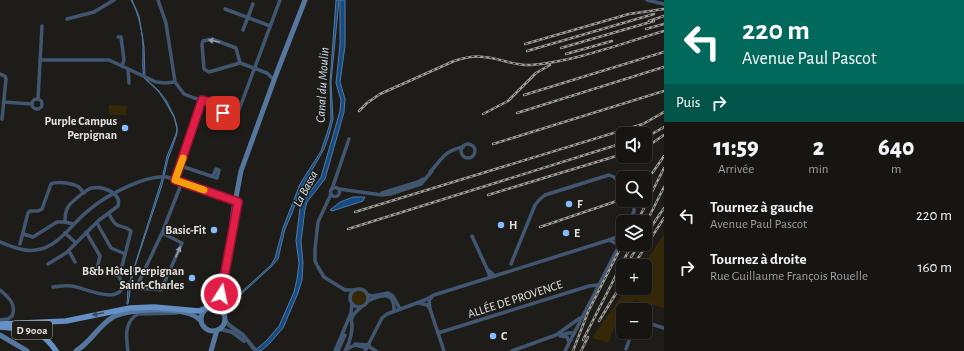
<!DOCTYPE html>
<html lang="fr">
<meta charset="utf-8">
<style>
:root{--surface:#161512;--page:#1f1e1b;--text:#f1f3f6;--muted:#9e9f9f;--line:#353432}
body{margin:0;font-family:"Alegreya Sans",sans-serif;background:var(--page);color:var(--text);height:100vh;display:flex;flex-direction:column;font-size:15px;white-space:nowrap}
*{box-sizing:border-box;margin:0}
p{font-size:13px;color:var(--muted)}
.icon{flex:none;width:22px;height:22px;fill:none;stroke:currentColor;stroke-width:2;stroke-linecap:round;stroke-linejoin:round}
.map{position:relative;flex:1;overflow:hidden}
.details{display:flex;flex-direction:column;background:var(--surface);width:300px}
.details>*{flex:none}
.top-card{background:#00695c;color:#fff;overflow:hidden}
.buttons{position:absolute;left:616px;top:127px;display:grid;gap:8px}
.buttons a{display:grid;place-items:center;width:36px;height:36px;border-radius:6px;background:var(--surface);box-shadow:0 1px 3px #0004,0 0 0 1px var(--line);font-size:20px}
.pin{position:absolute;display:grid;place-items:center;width:34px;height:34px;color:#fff;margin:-17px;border-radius:8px;box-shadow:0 2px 6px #0006}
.me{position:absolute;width:44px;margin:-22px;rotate:10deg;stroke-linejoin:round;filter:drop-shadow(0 0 3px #0008)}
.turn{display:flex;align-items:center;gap:14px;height:84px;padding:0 12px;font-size:18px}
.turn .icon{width:52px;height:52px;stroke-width:2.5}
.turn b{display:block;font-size:28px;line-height:34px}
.then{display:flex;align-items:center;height:38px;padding:0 12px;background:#0003;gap:8px;font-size:15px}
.eta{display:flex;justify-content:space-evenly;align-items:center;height:68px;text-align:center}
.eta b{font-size:24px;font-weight:800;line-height:28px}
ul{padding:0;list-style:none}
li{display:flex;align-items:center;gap:12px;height:52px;padding:0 12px}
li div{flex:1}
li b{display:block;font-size:15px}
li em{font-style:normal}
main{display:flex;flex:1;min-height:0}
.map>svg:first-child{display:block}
</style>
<main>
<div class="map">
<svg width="664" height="351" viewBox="0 0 664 351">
<rect width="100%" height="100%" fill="#1e1c18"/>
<g fill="#342808">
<polygon points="109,105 127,106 126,115 109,115"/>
<polygon points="664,234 664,308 634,300 627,310 623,310 623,316 612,332 609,343 592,338 627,288 645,288 645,266 643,266"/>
<circle cx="359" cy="298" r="8"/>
</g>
<g fill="#164c84" stroke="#54799f">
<path d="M131 0H132L139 16 144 46 145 78 158 90 166 100 174 116 177 126V134L168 159 162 185 133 272 128 304H127L128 288 132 274 162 179 167 156 176 134 177 129 174 117 163 98 158 91 144 78C142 68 143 59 143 49 143 33 139 14 131 0Z"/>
<polygon points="336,0 339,0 331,82 333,119 329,135 324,149 300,191 292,213 285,229 278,259 272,266 226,308 225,307 271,265 275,258 283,228 300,184 321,151 329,127 331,119 330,82"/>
<polygon points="340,0 345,0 345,46 340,82 345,99 344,112 325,179 307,202 305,209 301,241 303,263 302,280 298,293 283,328 269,344 261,351 254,351 266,341 279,326 294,292 297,279 299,263 296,241 300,208 304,200 321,177 340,111 341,100 336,83 340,45"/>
<polygon points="353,197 365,197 363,201 332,211 330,210 340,202"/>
</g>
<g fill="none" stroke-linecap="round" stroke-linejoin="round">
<g stroke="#415670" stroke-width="3.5">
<polyline points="158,0 166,23 175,82 184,94 194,98 213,103"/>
<polyline points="647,0 664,4"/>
<polyline points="225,9 270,26"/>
<polyline points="67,19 94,12 114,0"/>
<polyline points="243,30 253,4"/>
<polyline points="118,37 121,37 124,60 122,66"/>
<polyline points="40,60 109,60 156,82 165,83 175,82"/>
<polyline points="240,63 236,48 212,39 203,41 202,44 204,69 209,72 240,63 267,73 274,80"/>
<polyline points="128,69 129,83"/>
<polyline points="0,74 5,76 6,79 2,119"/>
<polyline points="38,99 42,26"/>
<circle cx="37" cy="104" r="5"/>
<polyline points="4,102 32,104"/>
<polyline points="223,113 217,110 213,103 220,105 230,126 233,126 280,0"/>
<circle cx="468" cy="151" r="7"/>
<polyline points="181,166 217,178 219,170 216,169 213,176"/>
<path d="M430 172C443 158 444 151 463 147"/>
<polyline points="175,180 203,100"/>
<circle cx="335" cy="192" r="4.5"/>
<polyline points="332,189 349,139"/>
<polyline points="339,189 382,195 390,194 421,184 432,171"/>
<polyline points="382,193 418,182 423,179"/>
<polyline points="331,194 318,222 315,249 315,261 318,267 324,277 345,290 354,290"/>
<path d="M109 214C118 232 120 222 131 231L120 274H118"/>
<polyline points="630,222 634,211 634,200"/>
<polyline points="97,223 111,248 125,254"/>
<polyline points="86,232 100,256 97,269 100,271 117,275 118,274"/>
<polyline points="65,233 76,243"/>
<polyline points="162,233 182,243 161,290 136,288 162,233 182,182"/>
<polyline points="23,234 33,237 57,222 65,222"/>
<polyline points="472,236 487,269"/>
<path d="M0 242C11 246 24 252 36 250 59 247 72 223 89 210 105 196 146 174 167 177L238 202"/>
<path d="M20 244 28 213 30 211H38L42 209 51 184C56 181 71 183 77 186 80 187 81 190 84 193"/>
<polyline points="619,245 609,240 617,237 623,237"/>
<polyline points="69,251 75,262"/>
<path d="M48 264 66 253 98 221 118 206C122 193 103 186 92 188 88 188 70 203 68 207 65 212 65 218 65 222L73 224"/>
<polyline points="511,264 535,205 540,199 545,195 609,175 614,177 623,186"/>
<polyline points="490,277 487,269 495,276"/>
<path d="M53 287C60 286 65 285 72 286 85 288 118 305 123 286L118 274"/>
<circle cx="359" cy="298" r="9"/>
<path d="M0 290C8 297 17 304 12 316L8 319 0 320"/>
<polyline points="368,295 373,296 388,293 393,296 400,309"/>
<path d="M368 301C381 295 395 290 394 311"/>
<polyline points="419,303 427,305 430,309 429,300 432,297"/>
<polyline points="430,309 444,351"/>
<polyline points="351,320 354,314 361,307"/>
<polyline points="645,322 664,328"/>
<polyline points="438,333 589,286 598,285"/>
<polyline points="561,335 568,333 574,333"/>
<polyline points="560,336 567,337 569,342"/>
<polyline points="355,344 369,345"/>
<polyline points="368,346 376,351"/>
<polyline points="347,349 355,345 367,348"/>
<polyline points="626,349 632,332"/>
<path d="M128 351C126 338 124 321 138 314L177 313"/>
<polyline points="335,351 351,313 352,304"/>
<polyline points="338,351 345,335"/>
<path d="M345 351C350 343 354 328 351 319"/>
<polyline points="365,351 382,318 387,314 425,300 434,295 609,240"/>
<polyline points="512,351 556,335 580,318"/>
<polyline points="565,351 623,238"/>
</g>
<g stroke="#415670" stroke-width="4">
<polyline points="225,320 229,325 243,335 256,351"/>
<polyline points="220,329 232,332 244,341"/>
</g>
<g stroke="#55779f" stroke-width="5">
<polyline points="229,252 233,213 241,171 277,72 305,0"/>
<circle cx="213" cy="319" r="12"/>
<polyline points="222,310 221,294 229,250"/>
<polyline points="0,335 27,351"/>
<path d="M76 351C91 342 98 326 113 317 129 308 187 306 200 320"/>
<polyline points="211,351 217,330"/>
</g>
<g stroke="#6490c5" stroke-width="5.5">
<polyline points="0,324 66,321 130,308 154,307 199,311 206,308"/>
<path d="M17 325C33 328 47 337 56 351"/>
<polyline points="0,327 22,329"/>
</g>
<defs>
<g id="rail">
<polyline points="649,21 664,16"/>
<polyline points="646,29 664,24"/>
<polyline points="525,44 629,14 664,9"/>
<polyline points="561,48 654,21"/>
<polyline points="527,51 654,14"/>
<polyline points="566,54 612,41"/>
<polyline points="524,95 664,52"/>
<path d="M359 111 367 103 380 94 454 61C463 58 473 55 484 57 500 58 514 66 531 65 577 61 620 44 664 31"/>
<polyline points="517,113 664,67"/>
<polyline points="483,114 508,101 536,73 550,65"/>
<polyline points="645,138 664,127"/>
<polyline points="493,144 664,91"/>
<polyline points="645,148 664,135"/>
<polyline points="645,181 653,172 664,156"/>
<polyline points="488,195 623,154"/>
<polyline points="355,212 643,124 664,112"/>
<polyline points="637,222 664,168"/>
<polyline points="645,225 664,187"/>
<polyline points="540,227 614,202 623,197"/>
<polyline points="348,229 623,143"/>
<polyline points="645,236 664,208"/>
<polyline points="631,257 640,244"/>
<polyline points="633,266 664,218"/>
<polyline points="599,321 623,282"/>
<polyline points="583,340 632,244"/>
<polyline points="573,351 588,312 623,243"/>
<polyline points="581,351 588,337"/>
</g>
</defs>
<use href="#rail" stroke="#9f9e9a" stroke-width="2.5"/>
<use href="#rail" stroke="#1e1c18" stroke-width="1" stroke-dasharray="3" stroke-linecap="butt"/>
</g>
<defs><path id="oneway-solid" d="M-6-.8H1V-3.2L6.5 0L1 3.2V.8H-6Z"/></defs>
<g fill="#929ca8">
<use href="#oneway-solid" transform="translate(214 41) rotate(-168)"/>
<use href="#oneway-solid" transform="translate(178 252) rotate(-66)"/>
</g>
<use fill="#3a4a5d" href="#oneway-solid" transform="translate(98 314) rotate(168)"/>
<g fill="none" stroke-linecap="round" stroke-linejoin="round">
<defs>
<polyline id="route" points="221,294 238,202 175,180 202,100 213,103 217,110 223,113"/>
</defs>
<use href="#route" stroke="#92132f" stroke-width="10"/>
<use href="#route" stroke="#e11d48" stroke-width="7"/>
<polyline stroke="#f59e0b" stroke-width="7" points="183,158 175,180 204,190"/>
</g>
<g fill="#85bbfb" stroke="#1e1c18" stroke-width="1.5">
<circle cx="125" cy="128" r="4"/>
<circle cx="569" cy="204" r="4"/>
<circle cx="501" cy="225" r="4"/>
<circle cx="214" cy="230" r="4"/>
<circle cx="566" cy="233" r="4"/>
<circle cx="192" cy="278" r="4"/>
<circle cx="493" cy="336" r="4"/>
</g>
<g text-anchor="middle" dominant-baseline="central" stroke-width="3" stroke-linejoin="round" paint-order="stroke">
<rect fill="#1e1c18" stroke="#a8a7a3" stroke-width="1" x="12" y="321" width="40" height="18" rx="3"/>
<g font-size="11" font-weight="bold" fill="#e3e2df">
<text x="32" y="330">D 900a</text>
</g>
<g font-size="12" font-weight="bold" fill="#e3e2df" stroke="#1e1c18" text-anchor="start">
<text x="117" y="121" text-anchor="end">Purple Campus<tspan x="117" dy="14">Perpignan</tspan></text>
<text x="577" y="204">F</text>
<text x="509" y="225">H</text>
<text x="206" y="230" text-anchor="end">Basic-Fit</text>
<text x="574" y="233">E</text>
<text x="184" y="271" text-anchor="end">B&amp;b Hôtel Perpignan<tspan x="184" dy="14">Saint-Charles</tspan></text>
<text x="501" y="336">C</text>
</g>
<g font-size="12" fill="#e3e2df" stroke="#1e1c18">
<text transform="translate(515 299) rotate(-18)">ALLÉE DE PROVENCE</text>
</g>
<g font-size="13" font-style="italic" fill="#d2e0f1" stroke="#1e1c18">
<text transform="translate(323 85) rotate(-87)">Canal du Moulin</text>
<text transform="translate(306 189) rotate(-62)">La Bassa</text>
</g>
</g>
</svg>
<div class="buttons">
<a><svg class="icon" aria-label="sound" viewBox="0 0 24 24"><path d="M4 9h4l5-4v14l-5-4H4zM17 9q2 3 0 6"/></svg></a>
<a><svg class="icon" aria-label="search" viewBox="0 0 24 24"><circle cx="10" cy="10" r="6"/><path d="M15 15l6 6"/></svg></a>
<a><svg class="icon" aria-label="layers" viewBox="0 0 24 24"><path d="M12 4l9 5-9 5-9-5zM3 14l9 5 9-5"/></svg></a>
<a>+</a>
<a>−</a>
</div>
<div class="pin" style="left:223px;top:113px;background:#d93025"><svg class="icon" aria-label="arrive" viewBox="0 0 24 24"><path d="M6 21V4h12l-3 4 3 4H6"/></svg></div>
<svg class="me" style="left:221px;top:294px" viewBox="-20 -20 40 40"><circle r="17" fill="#e11d48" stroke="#fff" stroke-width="3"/><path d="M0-11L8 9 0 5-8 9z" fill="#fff"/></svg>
</div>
<section class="details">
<div class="top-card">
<div class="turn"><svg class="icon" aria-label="left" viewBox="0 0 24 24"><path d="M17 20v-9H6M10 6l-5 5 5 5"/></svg><div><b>220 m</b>Avenue Paul Pascot</div></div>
<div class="then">Puis<svg class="icon" aria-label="right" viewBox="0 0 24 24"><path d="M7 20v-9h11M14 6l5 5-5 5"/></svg></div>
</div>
<div class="eta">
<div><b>11:59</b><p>Arrivée</p></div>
<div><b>2</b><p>min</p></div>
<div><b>640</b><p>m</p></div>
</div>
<ul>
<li><svg class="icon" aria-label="left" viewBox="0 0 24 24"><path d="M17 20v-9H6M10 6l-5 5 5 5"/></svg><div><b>Tournez à gauche</b><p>Avenue Paul Pascot</p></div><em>220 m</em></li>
<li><svg class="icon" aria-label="right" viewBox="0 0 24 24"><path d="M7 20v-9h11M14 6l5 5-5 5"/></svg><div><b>Tournez à droite</b><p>Rue Guillaume François Rouelle</p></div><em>160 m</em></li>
</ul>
</section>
</main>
